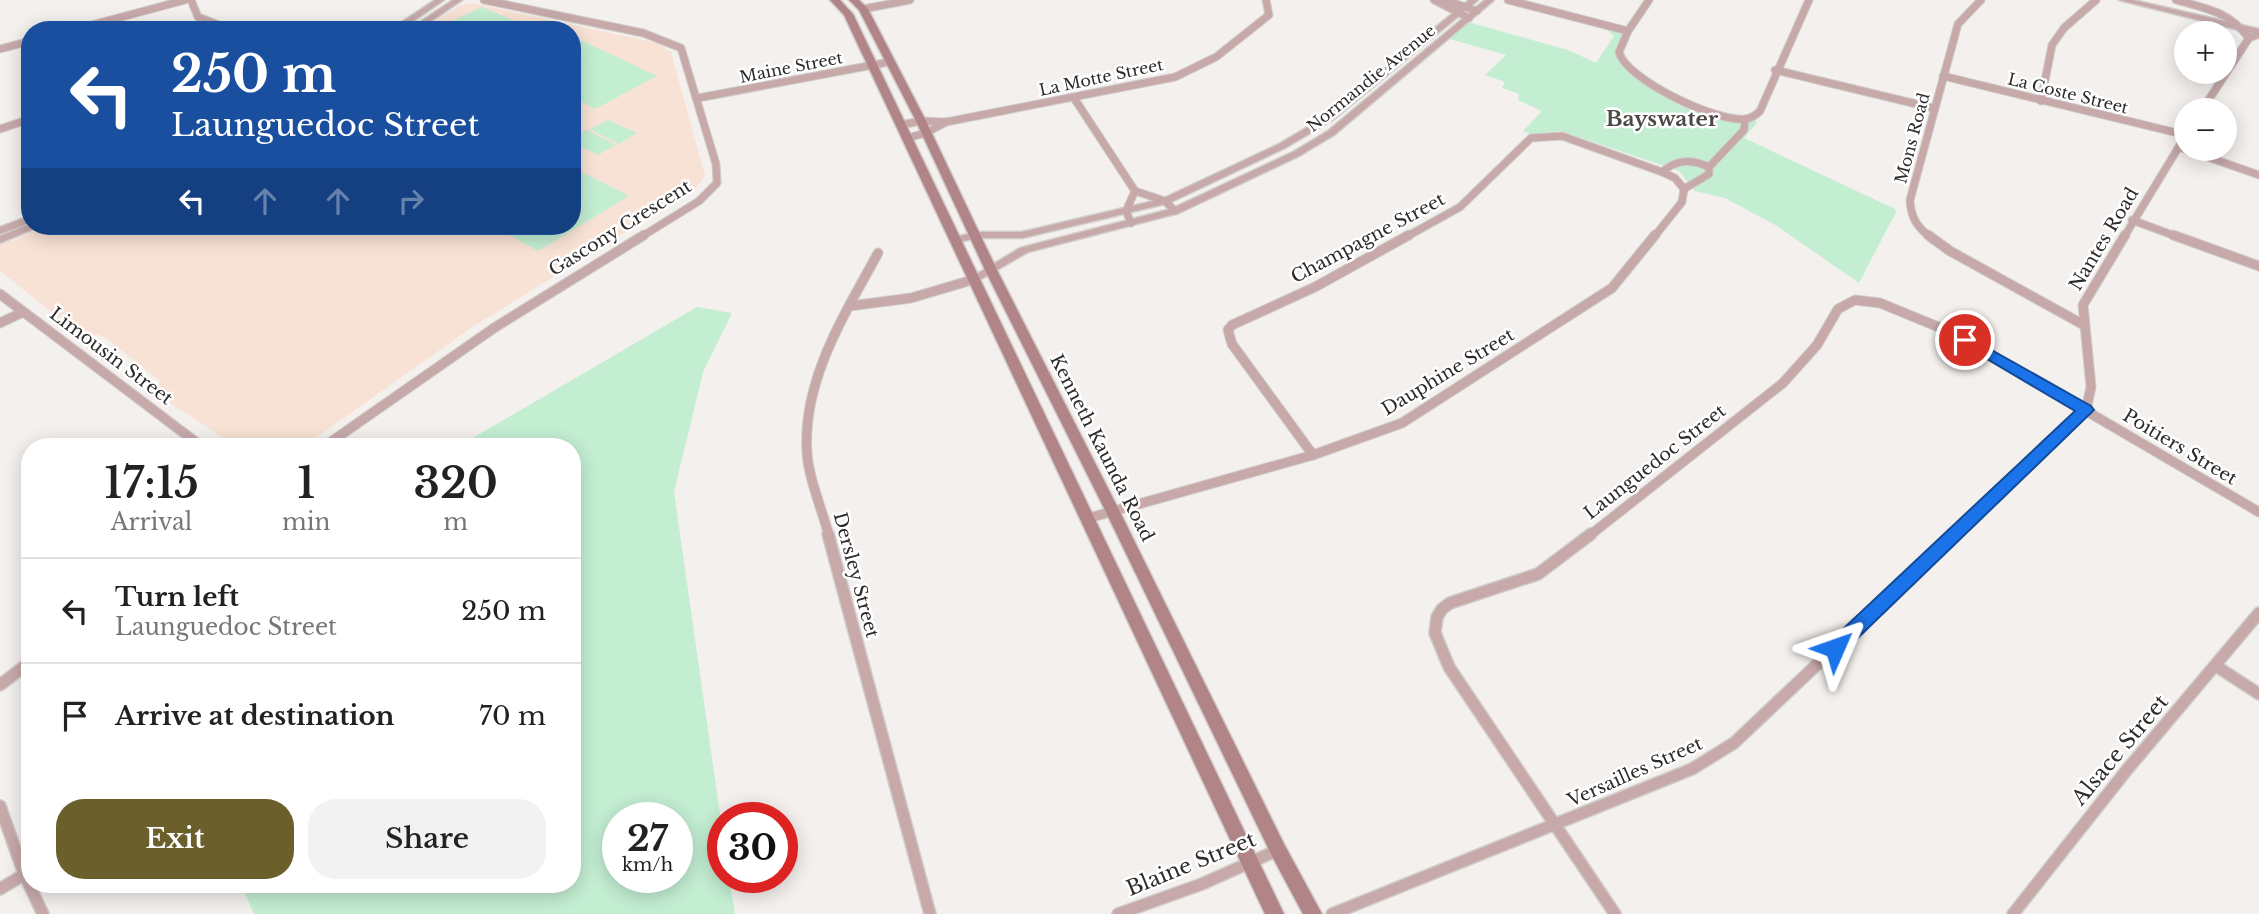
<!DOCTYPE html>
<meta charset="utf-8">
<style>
:root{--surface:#fff;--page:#f2f2f2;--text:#222;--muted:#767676;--line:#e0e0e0;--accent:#6b5f2c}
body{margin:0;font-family:"Libre Baskerville",serif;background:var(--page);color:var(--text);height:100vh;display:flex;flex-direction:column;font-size:26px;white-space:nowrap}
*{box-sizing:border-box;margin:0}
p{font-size:23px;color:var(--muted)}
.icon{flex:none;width:38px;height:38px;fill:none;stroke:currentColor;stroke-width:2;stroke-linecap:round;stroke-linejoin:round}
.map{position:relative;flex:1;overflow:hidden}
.details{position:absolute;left:21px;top:438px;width:560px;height:455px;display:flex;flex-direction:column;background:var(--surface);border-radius:28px;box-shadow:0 4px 18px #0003}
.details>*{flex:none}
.banner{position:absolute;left:21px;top:21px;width:560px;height:214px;border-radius:28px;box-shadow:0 4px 18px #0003;background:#1a4fa0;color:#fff;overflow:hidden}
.fabs{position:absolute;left:2174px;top:21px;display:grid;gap:14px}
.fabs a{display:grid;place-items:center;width:63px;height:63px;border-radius:50%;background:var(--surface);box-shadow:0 4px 18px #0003;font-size:35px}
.speed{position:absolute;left:602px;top:802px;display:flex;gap:14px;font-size:35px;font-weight:700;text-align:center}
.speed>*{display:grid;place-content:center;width:91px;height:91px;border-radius:50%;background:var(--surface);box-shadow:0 4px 18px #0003;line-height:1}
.speed small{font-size:18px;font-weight:400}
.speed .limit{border:10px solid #d22;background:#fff;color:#111}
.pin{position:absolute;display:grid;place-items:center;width:60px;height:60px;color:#fff;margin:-30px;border:4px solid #fff;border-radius:50%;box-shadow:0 2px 7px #0007}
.me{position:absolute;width:77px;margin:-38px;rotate:47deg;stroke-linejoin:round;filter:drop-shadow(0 0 5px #0008)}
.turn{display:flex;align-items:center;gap:24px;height:147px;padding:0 35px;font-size:32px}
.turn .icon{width:91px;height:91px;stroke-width:2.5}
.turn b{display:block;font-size:49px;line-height:60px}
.lanes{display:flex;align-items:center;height:66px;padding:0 35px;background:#0003;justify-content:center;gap:35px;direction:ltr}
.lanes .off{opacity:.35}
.eta{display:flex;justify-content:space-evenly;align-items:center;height:119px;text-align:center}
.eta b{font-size:42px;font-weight:600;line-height:49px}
.button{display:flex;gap:14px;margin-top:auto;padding:14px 35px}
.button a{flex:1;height:80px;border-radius:28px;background:var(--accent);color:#fff;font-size:28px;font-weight:600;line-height:80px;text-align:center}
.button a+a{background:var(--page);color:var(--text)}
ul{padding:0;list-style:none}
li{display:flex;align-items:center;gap:21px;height:105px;padding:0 35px;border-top:2px solid var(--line)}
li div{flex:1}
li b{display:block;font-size:26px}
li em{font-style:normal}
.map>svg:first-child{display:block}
</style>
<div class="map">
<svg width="2259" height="914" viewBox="0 0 2259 914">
<rect width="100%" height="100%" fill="#f4f0ee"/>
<polygon fill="#f8e2d5" points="472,3 657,43 671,52 705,176 695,189 471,328 304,446 235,446 160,396 154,391 160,381 107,339 97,334 83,337 0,271 0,245 48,226 572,226 572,30 421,30 460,5"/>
<g fill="#c3eed2" fill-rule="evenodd">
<polygon points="482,7 536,30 433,30"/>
<polygon points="1468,22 1568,50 1596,63 1614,36 1606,29 1625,32 1616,48 1618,57 1629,71 1713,114 1755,119 1757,123 1744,138 1897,210 1859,283 1777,226 1725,198 1695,191 1679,171 1561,131 1530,134 1523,131 1542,111 1518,100 1519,94 1502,88 1505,82 1485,75 1506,55 1450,39"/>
<polygon points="572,36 657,76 595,109 572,97"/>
<polygon points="608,120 637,133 619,144 590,129"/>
<polygon points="587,130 616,145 598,155 572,142 572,138"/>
<polygon points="572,167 629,196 538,251 493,226 572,226"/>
<path d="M697 307 732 313 703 372 674 492 723 835V877H729L735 914H254L241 884H572V446H459ZM677 817V877H618V817Z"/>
</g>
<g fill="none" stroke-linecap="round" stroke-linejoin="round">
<defs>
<g id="minor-far2">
<polyline points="191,0 198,17 232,30"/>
<polyline points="484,0 643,33 681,48 716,164 717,183 699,201 641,237"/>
<polyline points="1434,0 1469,18"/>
<polyline points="1445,0 1477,11"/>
<polyline points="1508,0 1628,31"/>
<path d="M1649 0 1628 31 1619 52C1626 80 1718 123 1746 119 1751 118 1756 115 1760 111L1809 0"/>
<path d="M2176 0C2208 9 2228 11 2249 38"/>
<polyline points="863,9 910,0"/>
<polyline points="73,30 185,0"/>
<polyline points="0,49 30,41"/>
<polyline points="1775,70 1933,108"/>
<polyline points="1943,76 2186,135"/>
<polyline points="698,98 889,62"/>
<polyline points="1074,98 1135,191 1165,201 1175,211"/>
<polyline points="2041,101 2052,45 2064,28 2096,0"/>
<polyline points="2202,110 2249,38 2259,34"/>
<polyline points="900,125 921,121 946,122 1175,77 1216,57 1269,15 1266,0"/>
<polyline points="0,129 30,119"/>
<polyline points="907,138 926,133 946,122"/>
<polyline points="2179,147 2259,175"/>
<path d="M1662 172C1677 159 1691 159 1709 167"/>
<polyline points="1684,189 1709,174 1709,167 1744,130 1745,119"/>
<polyline points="2132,220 2178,237"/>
<polyline points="1131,223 1126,211 1135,191"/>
<polyline points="1406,237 1460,207 1531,138 1562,136 1662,172 1675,178 1684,189"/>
<polyline points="1654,237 1682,202 1684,189"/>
<path d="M1930 237C1916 226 1911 217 1910 200L1958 24 1981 0"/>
<polyline points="2124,237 2186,135"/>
</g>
<g id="minor-far1">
<polyline points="1928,235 1950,251 2082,324"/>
<polyline points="2173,235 2259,266"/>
<polyline points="0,294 201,446"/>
<polyline points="850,306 911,298 972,280"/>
<polyline points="0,323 23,312"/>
<polyline points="325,446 494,328 644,235"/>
<polyline points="1313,455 1232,344 1228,330 1232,325 1315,287 1409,235"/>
<polyline points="1089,518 1313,455 1402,423 1612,288 1655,235"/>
<path d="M829 536C822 509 809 480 807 453 802 380 845 314 878 253"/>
<polyline points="1589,536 1783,383 1817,345 1838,309 1855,300 1880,303 1953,333 2259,512"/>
<polyline points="1953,536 2086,410 2091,387 2083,305 2125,235"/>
</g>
<g id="minor">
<polyline points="828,534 930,914"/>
<polyline points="1591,534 1538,574 1450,603 1442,609 1437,617 1435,633 1449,667 1615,914"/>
<polyline points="2216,666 2259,694"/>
<polyline points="0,685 30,662"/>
<polyline points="0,806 24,874 43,914"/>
<polyline points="0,889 30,871"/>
<polyline points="1118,914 1202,884 1278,850"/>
<polyline points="1332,914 1692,769 1734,743 1955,534"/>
<polyline points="2013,914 2126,771 2259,613"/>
</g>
<g id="tertiary">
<polygon points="435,0 444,0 400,30 390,30"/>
<polygon points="453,0 462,0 418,30 408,30"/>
<polygon points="1469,0 1478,0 1334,119 1285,148 1169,203 1022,238 977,238 955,243 950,240 951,238 977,232 1022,232 1162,199 1279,144 1328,115"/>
<polygon points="1485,0 1494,0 1334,135 1299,156 1179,213 1028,252 976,282 968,282 967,280 1020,248 1171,209 1293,152 1328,131"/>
<polygon points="2119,0 2133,0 2259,29 2259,35"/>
<polygon points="30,216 30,223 0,234 0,227"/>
<polygon points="30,224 40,226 0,243 0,236"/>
</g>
<g id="secondary">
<polygon points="830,0 840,0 853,14 1284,914 1265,914 844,15"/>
<polygon points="849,0 859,0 868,9 926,121 997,270 1120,512 1284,844 1322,914 1303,914 1272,856 1106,512 985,270 916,121 859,10"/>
</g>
</defs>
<use href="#minor-far2" stroke="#d0cdcb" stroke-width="9"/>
<use href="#minor-far1" stroke="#d0cdcb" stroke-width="11"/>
<use href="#minor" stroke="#d0cdcb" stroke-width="14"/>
<use href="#tertiary" stroke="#d0cdcb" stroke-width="3"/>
<use href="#secondary" stroke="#d0cdcb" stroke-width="3"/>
<use href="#minor-far2" stroke="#c7a9aa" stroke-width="7"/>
<use href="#minor-far1" stroke="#c7a9aa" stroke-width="9"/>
<use href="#minor" stroke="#c7a9aa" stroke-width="11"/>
<use href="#tertiary" fill="#c7a9aa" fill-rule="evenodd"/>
<use href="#secondary" fill="#b18588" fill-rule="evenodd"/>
</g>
<polygon fill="#1a73e8" stroke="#114b97" stroke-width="2" points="1965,335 2091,406 2094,410 1841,654 1835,656 1828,654 1826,648 1828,643 2075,411 1960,343 1958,340"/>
<g text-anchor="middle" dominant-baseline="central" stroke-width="5" stroke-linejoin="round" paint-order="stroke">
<g font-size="16" fill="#2d2b2b" stroke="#fff">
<text transform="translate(791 67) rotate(-11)">Maine Street</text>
<text transform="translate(1101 77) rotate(-12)">La Motte Street</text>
<text transform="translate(1371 78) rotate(-39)">Normandie Avenue</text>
<text transform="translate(2068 93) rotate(14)">La Coste Street</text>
<text transform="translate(1912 138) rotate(-75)">Mons Road</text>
</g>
<g font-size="18" fill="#2d2b2b" stroke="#fff">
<text transform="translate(620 228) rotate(-32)">Gascony Crescent</text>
<text transform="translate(1368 238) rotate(-28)">Champagne Street</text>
<text transform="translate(2104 239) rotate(-59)">Nantes Road</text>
<text transform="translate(111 356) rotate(37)">Limousin Street</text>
<text transform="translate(1448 372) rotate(-31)">Dauphine Street</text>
<text transform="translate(2180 447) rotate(31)">Poitiers Street</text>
<text transform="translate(1102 448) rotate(63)">Kenneth Kaunda Road</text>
<text transform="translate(1655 462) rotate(-38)">Launguedoc Street</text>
<text transform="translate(856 575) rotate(75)">Dersley Street</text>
<text transform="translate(1635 772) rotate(-24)">Versailles Street</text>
</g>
<g font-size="21" font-weight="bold" fill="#4b4846" stroke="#fff">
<text x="1662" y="119">Bayswater</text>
</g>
<g font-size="21" fill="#2d2b2b" stroke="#fff">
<text transform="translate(2120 750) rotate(-50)">Alsace Street</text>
<text transform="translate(1191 864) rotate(-22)">Blaine Street</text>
</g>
</g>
</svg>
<div class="fabs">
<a>+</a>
<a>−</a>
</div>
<div class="speed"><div>27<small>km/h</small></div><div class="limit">30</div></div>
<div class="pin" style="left:1965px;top:340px;background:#d93025"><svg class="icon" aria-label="arrive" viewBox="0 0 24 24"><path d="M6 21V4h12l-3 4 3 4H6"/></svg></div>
<svg class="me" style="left:1835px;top:648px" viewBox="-20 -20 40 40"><path d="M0-17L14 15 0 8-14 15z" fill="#1a73e8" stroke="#fff" stroke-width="4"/></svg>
<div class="banner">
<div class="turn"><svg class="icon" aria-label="left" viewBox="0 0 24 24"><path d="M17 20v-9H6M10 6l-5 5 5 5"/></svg><div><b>250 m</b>Launguedoc Street</div></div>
<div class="lanes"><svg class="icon" aria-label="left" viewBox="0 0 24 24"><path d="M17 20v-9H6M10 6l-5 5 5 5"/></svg><svg class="icon off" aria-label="ahead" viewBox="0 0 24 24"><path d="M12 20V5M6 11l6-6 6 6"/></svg><svg class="icon off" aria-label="ahead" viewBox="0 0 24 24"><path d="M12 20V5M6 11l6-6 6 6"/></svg><svg class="icon off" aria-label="right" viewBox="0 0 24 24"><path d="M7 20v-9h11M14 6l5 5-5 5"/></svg></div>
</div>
<section class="details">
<div class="eta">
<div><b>17:15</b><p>Arrival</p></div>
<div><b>1</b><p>min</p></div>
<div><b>320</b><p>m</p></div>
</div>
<ul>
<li><svg class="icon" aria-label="left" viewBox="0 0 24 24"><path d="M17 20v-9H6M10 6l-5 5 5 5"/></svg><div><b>Turn left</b><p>Launguedoc Street</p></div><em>250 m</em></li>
<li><svg class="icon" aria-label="arrive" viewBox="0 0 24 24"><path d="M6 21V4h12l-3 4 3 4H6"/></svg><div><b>Arrive at destination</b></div><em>70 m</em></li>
</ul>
<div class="button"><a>Exit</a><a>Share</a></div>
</section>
</div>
